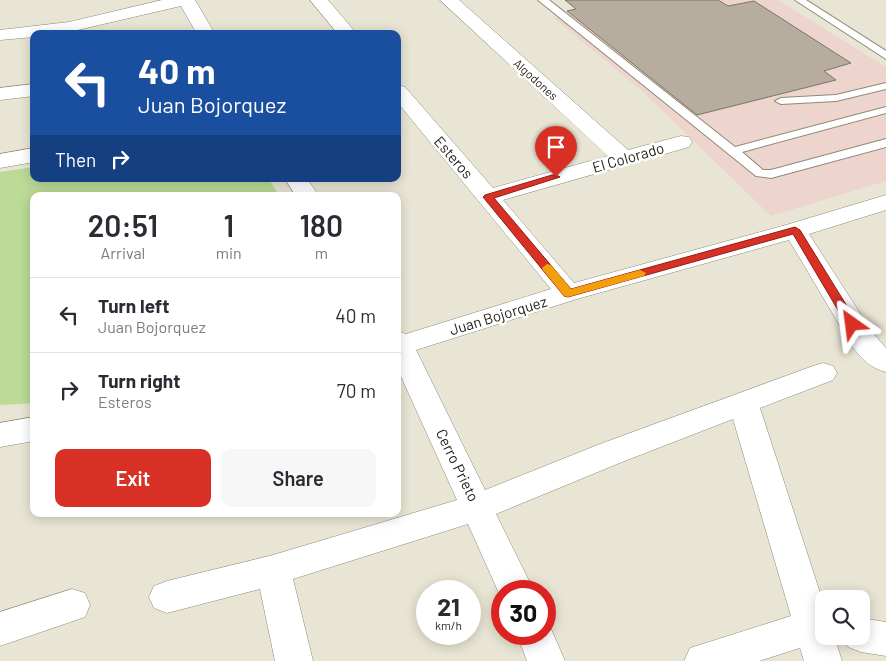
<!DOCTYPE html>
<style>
:root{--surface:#fff;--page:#f7f7f7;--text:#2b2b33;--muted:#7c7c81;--line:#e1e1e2;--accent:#d93025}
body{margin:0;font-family:Barlow,sans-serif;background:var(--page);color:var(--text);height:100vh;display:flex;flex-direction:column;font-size:19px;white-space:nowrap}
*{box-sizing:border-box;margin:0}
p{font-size:16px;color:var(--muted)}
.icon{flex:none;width:28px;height:28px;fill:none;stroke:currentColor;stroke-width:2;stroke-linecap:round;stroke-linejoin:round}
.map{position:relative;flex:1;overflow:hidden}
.details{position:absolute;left:30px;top:192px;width:371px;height:325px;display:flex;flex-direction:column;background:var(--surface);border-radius:10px;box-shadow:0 2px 12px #0003}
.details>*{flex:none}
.hud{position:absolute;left:30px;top:30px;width:371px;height:152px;border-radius:10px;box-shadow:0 2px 12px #0003;background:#1a4fa0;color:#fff;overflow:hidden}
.buttons{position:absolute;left:815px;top:590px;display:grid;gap:10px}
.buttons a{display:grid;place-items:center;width:55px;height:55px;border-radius:10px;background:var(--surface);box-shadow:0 2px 12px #0003;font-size:25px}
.speed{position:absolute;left:416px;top:580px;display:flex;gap:10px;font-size:25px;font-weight:700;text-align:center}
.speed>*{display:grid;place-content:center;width:65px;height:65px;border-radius:50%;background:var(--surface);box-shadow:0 2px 12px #0003;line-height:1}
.speed small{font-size:12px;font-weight:400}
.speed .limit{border:8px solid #d22;background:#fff;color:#111}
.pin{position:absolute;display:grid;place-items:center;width:42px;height:42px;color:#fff;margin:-51px -21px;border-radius:50% 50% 50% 0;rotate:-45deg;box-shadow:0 0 5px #0007}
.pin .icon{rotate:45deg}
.me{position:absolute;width:55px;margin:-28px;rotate:329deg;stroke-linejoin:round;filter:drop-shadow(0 0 4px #0008)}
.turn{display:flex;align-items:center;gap:18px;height:105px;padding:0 25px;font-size:22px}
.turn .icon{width:65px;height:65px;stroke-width:2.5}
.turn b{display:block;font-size:35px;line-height:42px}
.then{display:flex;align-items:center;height:48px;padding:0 25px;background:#0003;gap:10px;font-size:19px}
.eta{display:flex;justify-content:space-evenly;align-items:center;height:85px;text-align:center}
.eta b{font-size:30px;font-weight:600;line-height:35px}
.primary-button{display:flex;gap:10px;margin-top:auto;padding:10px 25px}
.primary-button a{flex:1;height:58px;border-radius:10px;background:var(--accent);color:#fff;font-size:20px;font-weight:600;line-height:58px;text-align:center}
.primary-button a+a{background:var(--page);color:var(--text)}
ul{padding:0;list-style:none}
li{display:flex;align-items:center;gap:15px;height:75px;padding:0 25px;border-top:1px solid var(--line)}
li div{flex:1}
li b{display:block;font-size:19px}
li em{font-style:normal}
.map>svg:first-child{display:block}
</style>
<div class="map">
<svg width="886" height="661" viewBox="0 0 886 661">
<rect width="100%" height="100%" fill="#e8e5d4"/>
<polygon fill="#edd4cd" points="638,0 778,0 886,67 886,181 771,216 641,90 554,18"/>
<polygon fill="#bbdb97" points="34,167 34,179 269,179 279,196 34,196 34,403 0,405 0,172"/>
<polygon fill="#b7ad9f" stroke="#7d7567" points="565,0 718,0 728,6 754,1 851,63 824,71 836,80 697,115 567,11 576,9"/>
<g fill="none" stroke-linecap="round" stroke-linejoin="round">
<defs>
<g id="service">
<polygon points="538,0 549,0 735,147 886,107 886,113 742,152 763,170 771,170 886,139 886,147 771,178 756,176"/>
<polygon points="795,0 806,0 886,51 886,59"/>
<polygon points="886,83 886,89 836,101 781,104 775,101 781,98 836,95"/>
</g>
<g id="minor">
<polygon points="162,0 195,0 215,34 197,34 181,6 69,32 34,34 34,37 0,40 0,30 69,22"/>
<polygon points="310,0 328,0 357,34 338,34"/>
<path d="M440 0H459L628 150 681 136 689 137 692 142 689 147 503 200 574 283 786 225 886 195V210L809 234 872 332 886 348V372C870 368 862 359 852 346L789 240 577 299 416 350 485 490 600 444 813 366 823 363 833 366 837 373 833 380 760 408 824 605V636H839L836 642 842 661H804L800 648 759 661H684L690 648 791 616 733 419 622 462 496 514 534 591H502V600L468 524 293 579 313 661H275L260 589 167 613 154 608 149 597 154 586 167 581 273 555 457 500 398 370V331L406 334 551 289 398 103V85L405 87 493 188 608 156Z"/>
<polygon points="34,84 34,96 0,100 0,88"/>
<polygon points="34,148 34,162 0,168 0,154"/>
<polygon points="285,179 307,179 319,196 296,196"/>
<polygon points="34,417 34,441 0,447 0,423"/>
<polygon points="72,589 85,593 90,605 85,617 0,646 0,612"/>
<polygon points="861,618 886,622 886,656 861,652 848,647 843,636 861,636"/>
<polygon points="545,621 548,622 565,661 527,661 517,634 545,634"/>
</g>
</defs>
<use href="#service" stroke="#8d8a7a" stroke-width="2"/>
<use href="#minor" stroke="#8d8a7a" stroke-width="1"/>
<use href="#service" fill="#fff" fill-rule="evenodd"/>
<use href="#minor" fill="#fff" fill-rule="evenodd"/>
</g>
<polygon fill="#d93025" stroke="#8d1f18" points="552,175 556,175 560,177 494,198 571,289 795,227 800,230 858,324 852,328 848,327 793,234 568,297 564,296 483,197 485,195"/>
<polygon fill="#f59e0b" points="547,264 551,265 571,289 640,270 646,273 644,276 568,297 564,296 543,270 542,268"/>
<g text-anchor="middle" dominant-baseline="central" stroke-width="5" stroke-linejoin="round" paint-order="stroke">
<g font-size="12" fill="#1e1d17" stroke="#fff">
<text transform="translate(536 79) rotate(42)">Algodones</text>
</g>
<g font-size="15" fill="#1e1d17" stroke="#fff">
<text transform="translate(454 157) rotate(49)">Esteros</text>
<text transform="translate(628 157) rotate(-16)">El Colorado</text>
<text transform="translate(498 315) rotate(-17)">Juan Bojorquez</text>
<text transform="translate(458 465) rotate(64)">Cerro Prieto</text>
</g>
</g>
</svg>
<div class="buttons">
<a><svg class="icon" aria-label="search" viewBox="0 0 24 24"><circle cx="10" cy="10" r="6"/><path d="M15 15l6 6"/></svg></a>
</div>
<div class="speed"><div>21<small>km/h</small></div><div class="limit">30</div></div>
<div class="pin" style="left:556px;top:177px;background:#d93025"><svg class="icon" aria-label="arrive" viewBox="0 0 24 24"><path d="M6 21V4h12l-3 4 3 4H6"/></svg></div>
<svg class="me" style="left:852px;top:324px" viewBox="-20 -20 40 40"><path d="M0-17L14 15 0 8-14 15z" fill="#d93025" stroke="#fff" stroke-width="4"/></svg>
<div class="hud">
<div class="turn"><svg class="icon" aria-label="left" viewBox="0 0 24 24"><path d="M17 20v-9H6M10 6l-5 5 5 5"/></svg><div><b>40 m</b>Juan Bojorquez</div></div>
<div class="then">Then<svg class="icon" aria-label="right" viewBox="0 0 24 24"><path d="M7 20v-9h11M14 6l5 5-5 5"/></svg></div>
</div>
<section class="details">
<div class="eta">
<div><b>20:51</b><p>Arrival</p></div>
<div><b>1</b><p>min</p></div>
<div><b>180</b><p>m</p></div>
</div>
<ul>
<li><svg class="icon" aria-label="left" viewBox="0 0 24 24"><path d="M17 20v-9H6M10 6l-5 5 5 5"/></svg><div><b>Turn left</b><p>Juan Bojorquez</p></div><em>40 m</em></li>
<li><svg class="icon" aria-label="right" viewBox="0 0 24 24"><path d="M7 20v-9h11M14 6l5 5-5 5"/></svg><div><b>Turn right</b><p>Esteros</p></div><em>70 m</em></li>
</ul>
<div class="primary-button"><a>Exit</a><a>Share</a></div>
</section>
</div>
